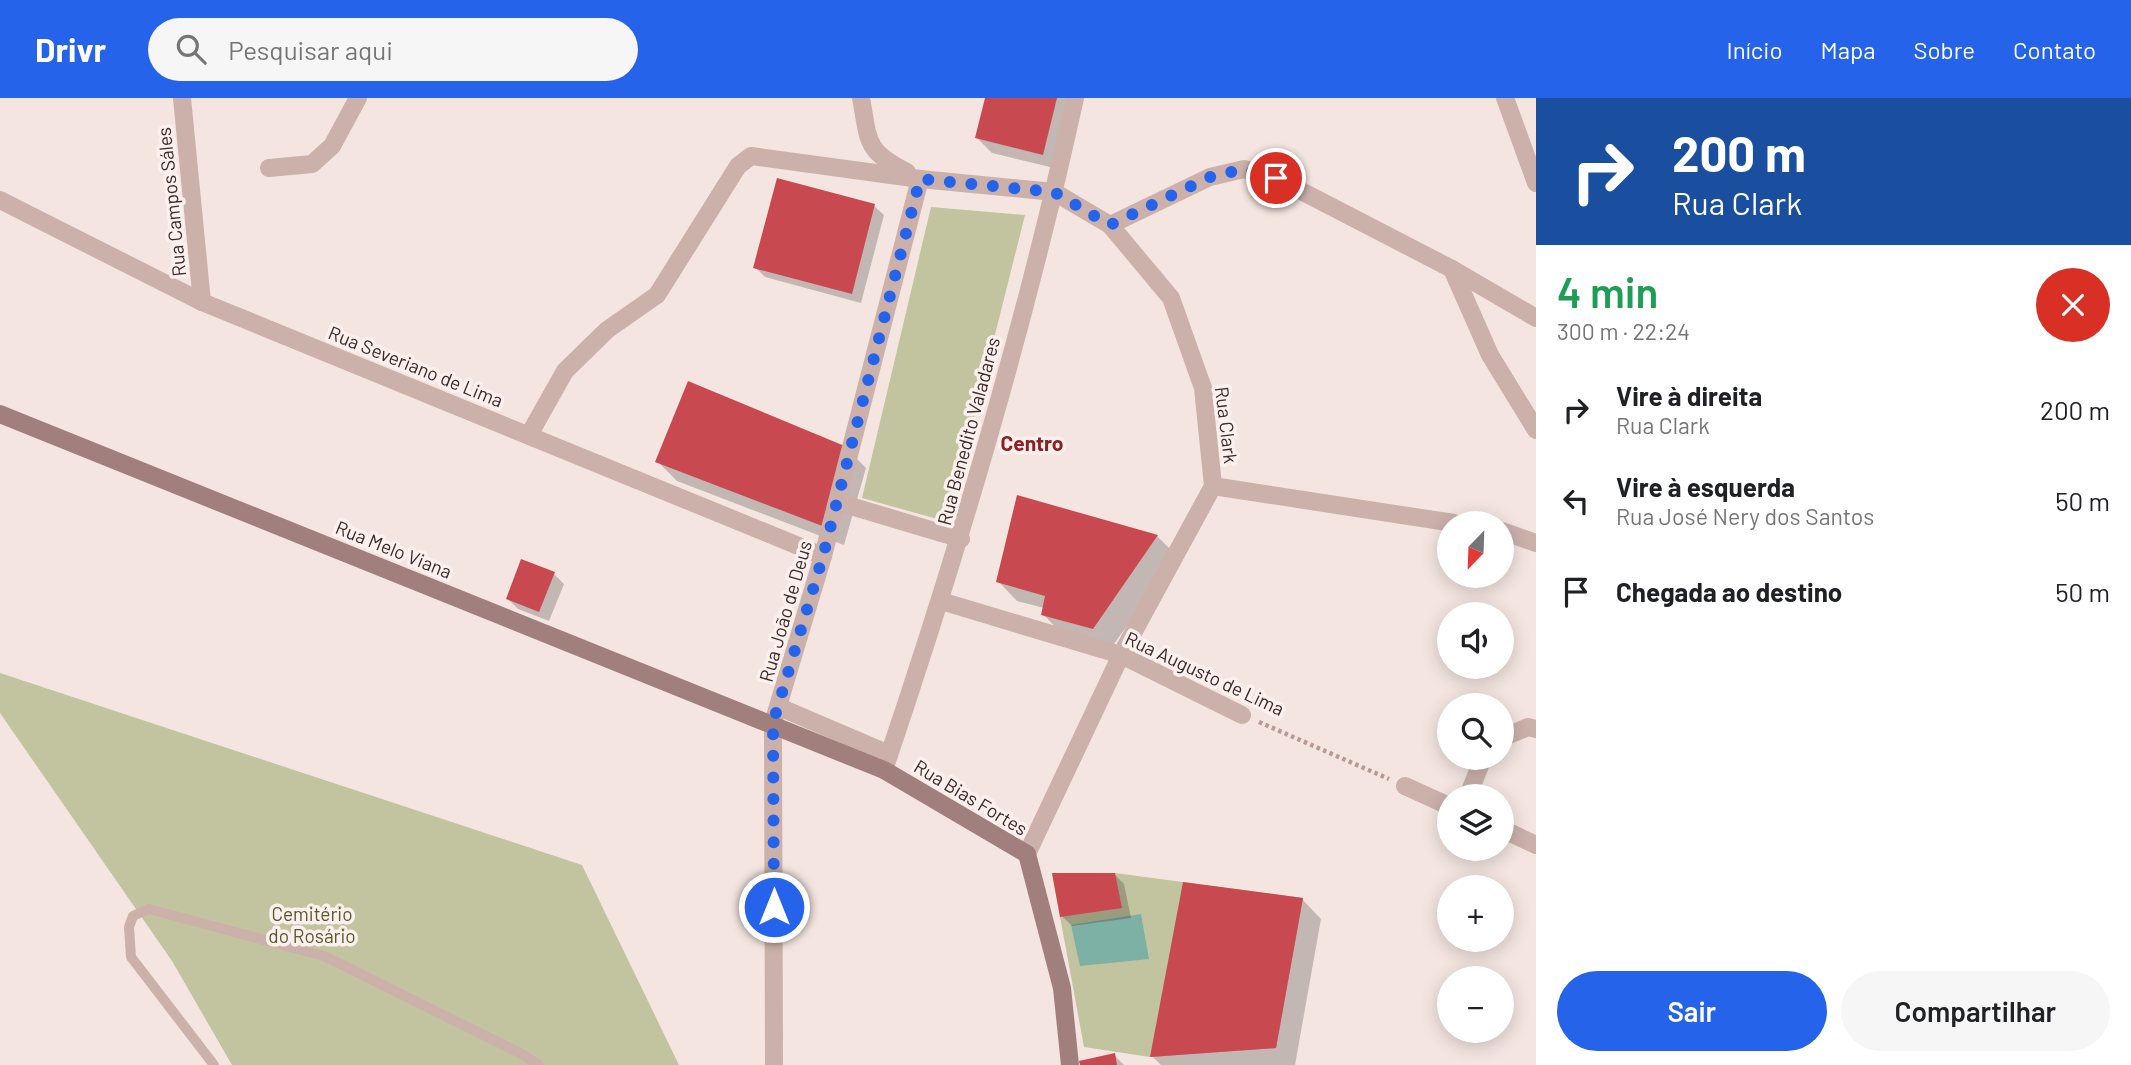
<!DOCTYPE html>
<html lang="pt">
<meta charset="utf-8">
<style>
:root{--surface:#fff;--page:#f6f6f6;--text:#202124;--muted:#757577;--accent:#2563eb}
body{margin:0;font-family:Barlow,sans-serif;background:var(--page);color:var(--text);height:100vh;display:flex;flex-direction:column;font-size:26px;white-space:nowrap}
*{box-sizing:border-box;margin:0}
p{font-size:23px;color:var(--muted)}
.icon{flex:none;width:38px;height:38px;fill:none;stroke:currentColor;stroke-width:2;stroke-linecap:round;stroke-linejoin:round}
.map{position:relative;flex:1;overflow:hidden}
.side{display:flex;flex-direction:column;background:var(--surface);width:595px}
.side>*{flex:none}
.hud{background:#1a4fa0;color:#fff;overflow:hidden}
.needle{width:46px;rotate:203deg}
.fabs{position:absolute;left:1437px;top:413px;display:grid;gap:14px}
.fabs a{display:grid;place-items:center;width:77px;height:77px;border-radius:50%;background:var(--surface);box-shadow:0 4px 18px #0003;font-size:35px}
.pin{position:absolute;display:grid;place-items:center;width:60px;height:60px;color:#fff;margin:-30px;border:4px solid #fff;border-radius:50%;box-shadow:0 2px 7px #0007}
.me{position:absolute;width:77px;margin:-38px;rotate:0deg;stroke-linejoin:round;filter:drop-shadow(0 0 5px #0008)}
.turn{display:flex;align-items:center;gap:24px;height:147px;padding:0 21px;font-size:32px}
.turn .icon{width:91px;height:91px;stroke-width:2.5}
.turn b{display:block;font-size:49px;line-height:60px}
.round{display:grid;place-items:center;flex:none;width:74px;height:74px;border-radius:37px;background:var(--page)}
.overview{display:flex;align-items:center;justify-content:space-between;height:119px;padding:0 21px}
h1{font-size:42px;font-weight:600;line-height:52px;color:#1e9e55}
.primary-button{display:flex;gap:14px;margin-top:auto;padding:14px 21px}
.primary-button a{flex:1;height:80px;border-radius:42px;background:var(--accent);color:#fff;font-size:28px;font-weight:600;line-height:80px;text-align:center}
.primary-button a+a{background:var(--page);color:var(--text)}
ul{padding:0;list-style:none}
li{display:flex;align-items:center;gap:21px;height:91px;padding:0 21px}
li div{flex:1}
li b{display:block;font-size:26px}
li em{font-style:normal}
header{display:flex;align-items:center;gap:42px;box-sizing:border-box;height:98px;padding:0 35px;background:var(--accent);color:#fff}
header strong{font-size:33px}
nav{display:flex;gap:38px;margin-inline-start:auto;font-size:24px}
.search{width:490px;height:63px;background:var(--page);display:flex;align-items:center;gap:18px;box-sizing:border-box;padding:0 24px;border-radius:38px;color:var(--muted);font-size:26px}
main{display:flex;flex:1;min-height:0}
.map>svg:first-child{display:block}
</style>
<header>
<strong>Drivr</strong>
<div class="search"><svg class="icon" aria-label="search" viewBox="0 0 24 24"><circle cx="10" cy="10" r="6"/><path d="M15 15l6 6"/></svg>Pesquisar aqui</div>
<nav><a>Início</a><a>Mapa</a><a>Sobre</a><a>Contato</a></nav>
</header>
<main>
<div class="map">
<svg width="1536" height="967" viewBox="0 0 1536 967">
<rect width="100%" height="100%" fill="#f4e5e0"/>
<g fill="#c2c39f">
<polygon points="931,109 1025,117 948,424 862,400"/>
<polygon points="0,575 582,767 679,967 232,967 172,863 0,615"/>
<polygon points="1052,775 1115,775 1303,800 1276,950 1150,959 1084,949"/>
</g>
<polygon fill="#7eb1a5" points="1141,816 1149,861 1080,868 1071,827"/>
<g fill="#0003">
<polygon points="987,0 1068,0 1058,71 992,55 977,40"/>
<polygon points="874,108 884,117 861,205 765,179 755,169"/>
<polygon points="846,350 866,370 844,447 677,383 657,363"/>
<polygon points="1018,399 1157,438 1176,457 1112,549 1062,536 1043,516 1044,510 1017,503 998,483"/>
<polygon points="554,476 564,486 549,523 518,511 508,501"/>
<polygon points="1114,776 1124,786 1131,820 1072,828 1062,818"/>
<polygon points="1302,801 1321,821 1295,967 1161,967 1152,958"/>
<polygon points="1114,957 1124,967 1082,967"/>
</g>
<g fill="#c8494f">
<polygon points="985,0 1057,0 1043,57 975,40"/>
<polygon points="777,80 875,106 852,196 753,170"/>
<polygon points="688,283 847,349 825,429 655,364"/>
<polygon points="1017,397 1158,437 1093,531 1041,517 1045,498 996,484"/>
<polygon points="521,461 555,474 539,514 506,501"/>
<polygon points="1052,775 1115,775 1122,810 1060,819"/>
<polygon points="1183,784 1303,800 1276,950 1150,959"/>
<polygon points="1115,955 1117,967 1080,967 1079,963"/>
</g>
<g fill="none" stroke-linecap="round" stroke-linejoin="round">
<polyline stroke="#b89a95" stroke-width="4.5" stroke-dasharray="3.5 3.5" stroke-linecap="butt" points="1259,624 1389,681"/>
<polyline stroke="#ccb1ab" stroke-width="10" points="214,967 131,859 129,829 133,818 149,811 324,858 520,955 539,967"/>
<g stroke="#ccb1ab" stroke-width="18">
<polyline points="182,0 202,204"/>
<path d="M861 0C869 44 865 53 907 74"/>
<polyline points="1505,0 1536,85"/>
<polyline points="269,70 312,66 332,48 358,0"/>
<polyline points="0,102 202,204 823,458"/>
<polyline points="1110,127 1210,79 1244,71 1276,80 1452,171 1536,220"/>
<polyline points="1452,171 1490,257 1536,332"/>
<polyline points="529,337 565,273 607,232 657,197 738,68 751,58 920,81 1054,94 1110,127 1171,200 1203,290 1213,388 1121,557 1027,756"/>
<polyline points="1213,388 1454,425"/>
<polyline points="837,404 961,441"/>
<polyline points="1502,433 1536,445"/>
<polyline points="941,503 1121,557 1242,617"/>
<polyline points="779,609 889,656"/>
<polyline points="1502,640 1528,629 1536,631"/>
<path d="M884 672C959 451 1025 228 1075 0"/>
<polyline points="1405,688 1449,708"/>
<polyline points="1468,698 1483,660"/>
<polyline points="1502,731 1536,747"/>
<polyline points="774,967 773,625 823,458 920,81"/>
</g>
<polyline stroke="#a07f7c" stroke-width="18" points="0,316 884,672 1027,756 1062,890 1070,967"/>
</g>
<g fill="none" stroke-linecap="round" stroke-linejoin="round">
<polyline stroke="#2563eb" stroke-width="12" stroke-dasharray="0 21.6" points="774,809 773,625 823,458 920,81 1054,94 1110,127 1210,79 1244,71 1276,80"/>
</g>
<g text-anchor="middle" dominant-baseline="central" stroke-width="7" stroke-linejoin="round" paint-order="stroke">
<g font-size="19" fill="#3a2b2a" stroke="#fbf0ed">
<text transform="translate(171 104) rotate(-96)">Rua Campos Sáles</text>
<text transform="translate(416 268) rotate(22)">Rua Severiano de Lima</text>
<text transform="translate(1227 327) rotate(83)">Rua Clark</text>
<text transform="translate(968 333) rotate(-75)">Rua Benedito Valadares</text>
<text transform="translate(394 451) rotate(22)">Rua Melo Viana</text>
<text transform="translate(785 513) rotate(-74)">Rua João de Deus</text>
<text transform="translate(1205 575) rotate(25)">Rua Augusto de Lima</text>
<text transform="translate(971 699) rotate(31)">Rua Bias Fortes</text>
</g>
<g font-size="19" fill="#55592d" stroke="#fbf0ed">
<text x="312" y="815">Cemitério<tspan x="312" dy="22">do Rosário</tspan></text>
</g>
<g font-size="21" font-weight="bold" fill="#8b2127" stroke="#fbf0ed">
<text x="1032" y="344">Centro</text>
</g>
</g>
</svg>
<div class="fabs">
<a><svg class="needle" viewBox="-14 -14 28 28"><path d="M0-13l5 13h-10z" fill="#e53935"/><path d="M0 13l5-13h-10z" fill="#757577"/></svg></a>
<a><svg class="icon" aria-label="sound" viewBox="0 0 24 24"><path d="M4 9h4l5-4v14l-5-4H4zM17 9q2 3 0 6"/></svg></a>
<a><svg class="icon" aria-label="search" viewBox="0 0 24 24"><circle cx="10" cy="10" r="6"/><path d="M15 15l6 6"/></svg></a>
<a><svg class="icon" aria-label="layers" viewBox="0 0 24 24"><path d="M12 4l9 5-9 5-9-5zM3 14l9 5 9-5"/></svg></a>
<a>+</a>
<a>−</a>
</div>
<div class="pin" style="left:1276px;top:80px;background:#d93025"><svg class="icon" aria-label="arrive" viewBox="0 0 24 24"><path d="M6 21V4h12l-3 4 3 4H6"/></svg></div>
<svg class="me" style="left:774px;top:809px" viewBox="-20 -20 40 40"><circle r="17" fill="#2563eb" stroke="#fff" stroke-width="3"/><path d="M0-11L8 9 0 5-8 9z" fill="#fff"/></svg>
</div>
<section class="side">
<div class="hud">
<div class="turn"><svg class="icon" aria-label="right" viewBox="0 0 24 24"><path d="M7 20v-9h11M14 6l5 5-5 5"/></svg><div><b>200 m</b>Rua Clark</div></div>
</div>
<div class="overview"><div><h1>4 min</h1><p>300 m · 22:24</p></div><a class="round" style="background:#d93025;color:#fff"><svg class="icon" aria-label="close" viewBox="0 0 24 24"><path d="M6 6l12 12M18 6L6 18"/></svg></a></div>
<ul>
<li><svg class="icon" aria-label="right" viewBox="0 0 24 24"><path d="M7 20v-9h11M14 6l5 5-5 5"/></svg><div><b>Vire à direita</b><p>Rua Clark</p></div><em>200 m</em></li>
<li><svg class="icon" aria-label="left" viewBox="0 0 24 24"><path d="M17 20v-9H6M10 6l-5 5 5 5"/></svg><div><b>Vire à esquerda</b><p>Rua José Nery dos Santos</p></div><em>50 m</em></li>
<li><svg class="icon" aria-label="arrive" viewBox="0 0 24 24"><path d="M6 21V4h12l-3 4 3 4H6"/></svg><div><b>Chegada ao destino</b></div><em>50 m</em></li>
</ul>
<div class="primary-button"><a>Sair</a><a>Compartilhar</a></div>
</section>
</main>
